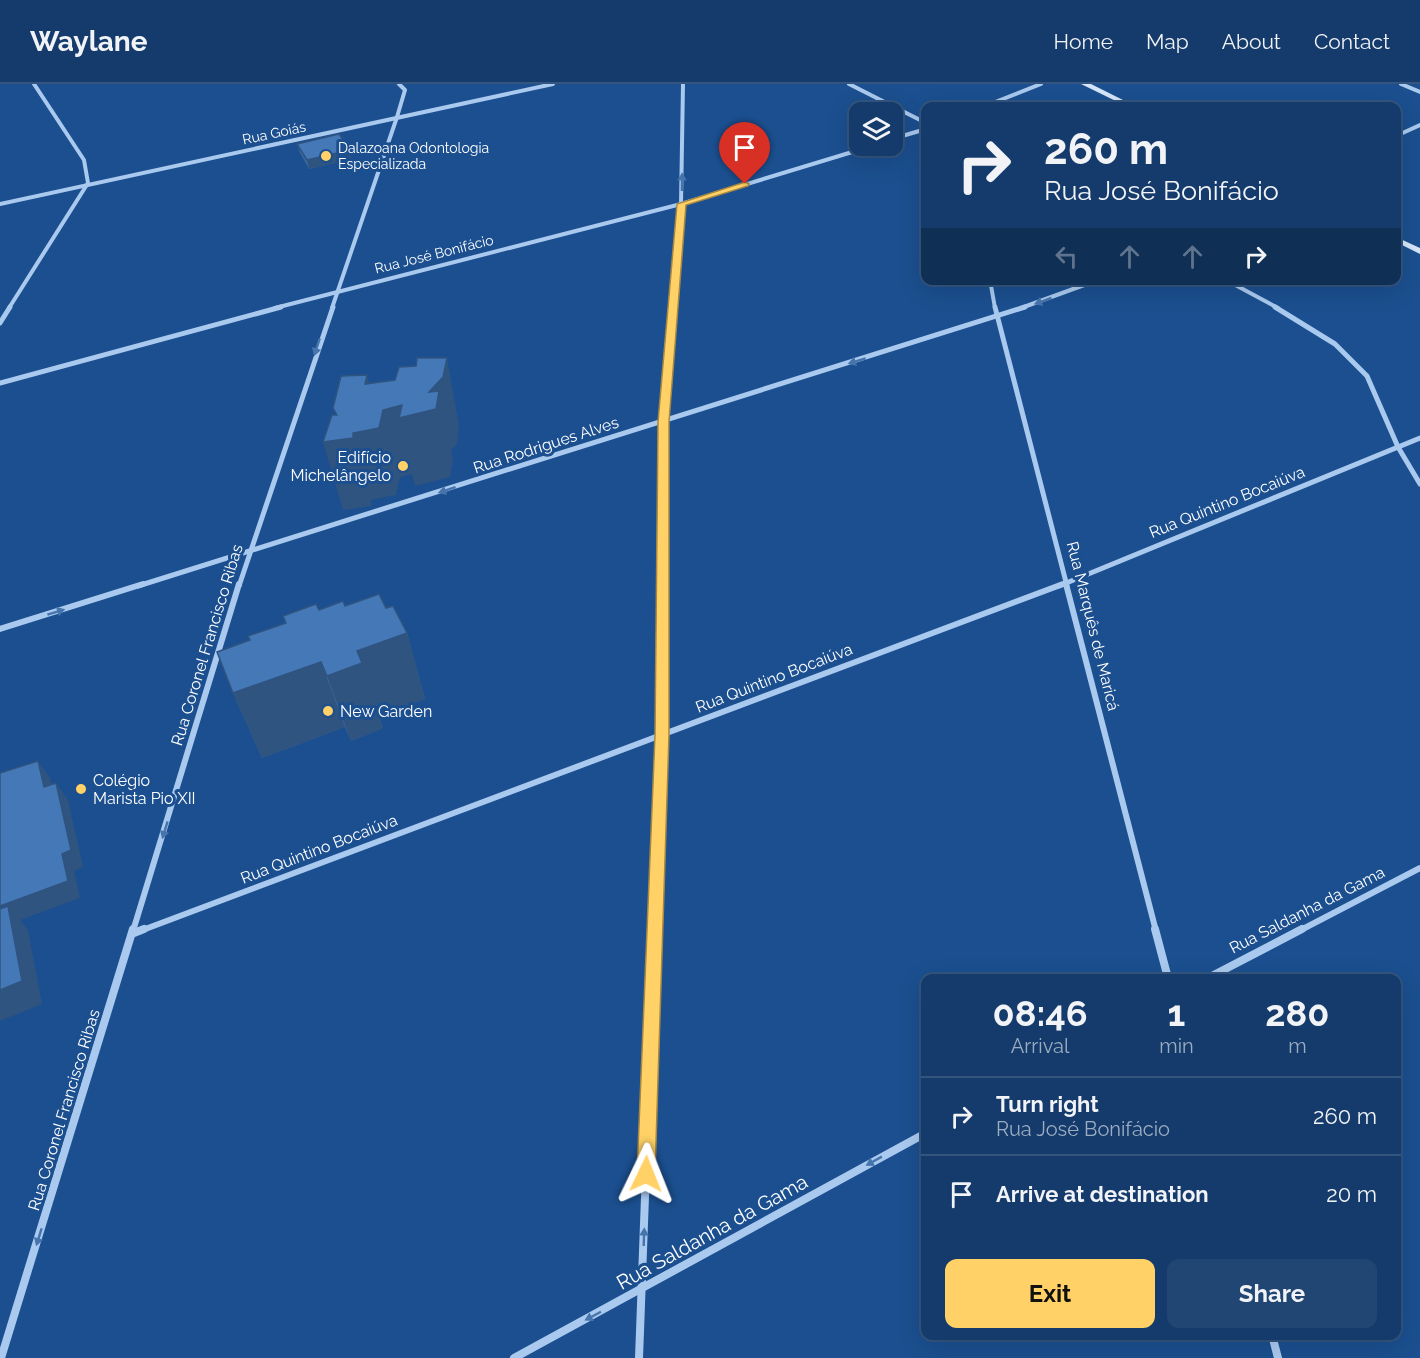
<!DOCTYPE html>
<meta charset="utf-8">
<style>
:root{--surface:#143b6b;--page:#214673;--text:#f1f3f6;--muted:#9dadc1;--line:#33557e;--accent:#ffd166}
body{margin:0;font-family:Raleway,sans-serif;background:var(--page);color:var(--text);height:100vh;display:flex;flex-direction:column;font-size:22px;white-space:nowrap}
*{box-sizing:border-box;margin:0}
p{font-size:20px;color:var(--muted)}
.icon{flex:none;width:33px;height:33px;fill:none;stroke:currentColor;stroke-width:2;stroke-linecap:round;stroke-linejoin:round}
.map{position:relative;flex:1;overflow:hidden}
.panel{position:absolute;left:921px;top:890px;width:480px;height:366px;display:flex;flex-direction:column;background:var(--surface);border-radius:12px;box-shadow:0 6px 24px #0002,0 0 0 2px var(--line)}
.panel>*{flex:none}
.guide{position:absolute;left:921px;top:18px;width:480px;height:183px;border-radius:12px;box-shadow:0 6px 24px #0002,0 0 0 2px var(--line);background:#143b6b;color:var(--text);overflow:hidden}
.buttons{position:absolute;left:849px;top:18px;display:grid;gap:12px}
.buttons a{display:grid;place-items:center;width:54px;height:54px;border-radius:12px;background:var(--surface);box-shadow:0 6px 24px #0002,0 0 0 2px var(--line);font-size:30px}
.pin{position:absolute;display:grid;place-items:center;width:51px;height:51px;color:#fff;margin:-62px -26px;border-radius:50% 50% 50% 0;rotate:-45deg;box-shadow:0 0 6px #0007}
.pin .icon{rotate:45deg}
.me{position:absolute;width:66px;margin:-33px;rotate:2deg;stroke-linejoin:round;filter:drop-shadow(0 0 4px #0008)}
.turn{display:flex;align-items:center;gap:21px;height:126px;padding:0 24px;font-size:27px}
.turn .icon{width:78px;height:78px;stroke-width:2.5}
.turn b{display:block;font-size:42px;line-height:51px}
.lanes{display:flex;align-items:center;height:57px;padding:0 24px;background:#0003;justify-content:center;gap:30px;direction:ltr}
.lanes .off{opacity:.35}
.eta{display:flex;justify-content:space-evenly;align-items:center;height:102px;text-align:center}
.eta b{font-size:36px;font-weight:700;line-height:42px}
.cta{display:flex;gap:12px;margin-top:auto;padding:12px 24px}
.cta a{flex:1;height:69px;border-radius:12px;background:var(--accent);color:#111;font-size:24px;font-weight:700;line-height:69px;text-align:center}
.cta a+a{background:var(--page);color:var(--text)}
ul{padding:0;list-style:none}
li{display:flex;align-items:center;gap:18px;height:78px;padding:0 24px;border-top:2px solid var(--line)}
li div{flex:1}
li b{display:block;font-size:22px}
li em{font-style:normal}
header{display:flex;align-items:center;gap:36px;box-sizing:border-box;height:84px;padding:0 30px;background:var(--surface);border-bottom:2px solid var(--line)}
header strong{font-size:28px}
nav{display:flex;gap:33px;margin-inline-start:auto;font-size:21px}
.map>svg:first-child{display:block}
</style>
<header>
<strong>Waylane</strong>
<nav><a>Home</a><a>Map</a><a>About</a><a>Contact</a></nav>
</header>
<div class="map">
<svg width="1420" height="1274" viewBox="0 0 1420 1274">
<rect width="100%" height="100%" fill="#1b4f8f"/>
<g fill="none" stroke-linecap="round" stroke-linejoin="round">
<g stroke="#a9c9ee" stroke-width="4">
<polyline points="849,0 926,39"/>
<polyline points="1401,0 1420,8"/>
<polyline points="985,22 1041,0"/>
<polyline points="1396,52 1420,41"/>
<polyline points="892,55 926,45"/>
<polyline points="0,120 553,0"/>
<polyline points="990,196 995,224"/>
<polyline points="1226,196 1278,224"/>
<polyline points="9,224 88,99 84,76 34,0"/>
<polyline points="275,224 681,120 872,62"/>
<polyline points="332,224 397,33 405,6 399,0"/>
<polyline points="672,224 681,120 683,0"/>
<polyline points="1021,224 1098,196"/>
</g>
<g stroke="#a9c9ee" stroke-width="5">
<polyline points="995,223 1067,502"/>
<polyline points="1275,223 1335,260 1367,292 1398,363 1420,400"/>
<polyline points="0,239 10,223"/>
<polyline points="0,299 281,223"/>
<polyline points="138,502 1025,223"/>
<polyline points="239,502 333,223"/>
<polyline points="662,502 663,337 672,223"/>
<polyline points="1059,502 1420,354"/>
</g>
<g stroke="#a9c9ee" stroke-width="6">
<polyline points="1066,500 1156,847"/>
<polyline points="0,545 143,500"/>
<polyline points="133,847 239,500"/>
<polyline points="140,847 1063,500"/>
<polyline points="655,847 662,651 662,500"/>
<polyline points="1299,847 1420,784"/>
</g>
<g stroke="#a9c9ee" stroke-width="8">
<polyline points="1155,845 1168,894"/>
<polyline points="134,849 144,845"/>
<polyline points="1208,894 1302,845"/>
<polyline points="1272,1251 1278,1274"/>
<polyline points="1,1274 133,845"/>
<polyline points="514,1274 926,1049"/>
<polyline points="639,1274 655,845"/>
</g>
<g fill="#d6e6fa" fill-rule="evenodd">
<polygon points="1081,0 1091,0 1135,22 1126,22"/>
<polygon points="1396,153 1420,164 1420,170 1396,158"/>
</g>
</g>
<g fill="#3a679d">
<polygon points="297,60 352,75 309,85 300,69"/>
<polygon points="345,522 386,524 407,549 425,615 379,632 383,644 351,657 345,643 262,674 233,609 250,556 285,539 319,526"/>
</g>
<g fill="#305480">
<polygon points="350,66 352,75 309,85 307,76"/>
<polygon points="447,274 459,342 457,360 451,366 453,375 450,393 415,402 412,390 400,393 396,411 371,416 371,422 343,426 323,358 353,349 367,291 380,341 383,326 429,308"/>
<polygon points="407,549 425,615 379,632 383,644 351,657 327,592 357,567"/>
<polygon points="321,578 345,643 262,674 233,609"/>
<polygon points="38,677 50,694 56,721 44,703"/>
<polygon points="56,699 68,716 83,783 74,787 80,814 20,836 28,846 42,920 0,937 0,822 62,770"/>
</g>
<g fill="#4478b7" stroke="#305480" stroke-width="1.5">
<polygon points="339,50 350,66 307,76 297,60"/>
<polygon points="417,274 447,274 443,293 429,308 439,307 436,325 399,334 402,321 383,326 379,344 353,349 353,354 323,358 332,331 337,331 333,324 341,292 367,291 365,300 395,296 399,283 416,282"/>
<polygon points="379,510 386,524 393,522 407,549 357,567 362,579 327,592 321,578 233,609 217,568 250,556 248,552 286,539 283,532 316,520 319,526 343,517 345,522"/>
<polygon points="38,677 44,703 56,699 71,766 62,770 68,797 0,822 0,689"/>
<polygon points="8,822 22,897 0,906 0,825"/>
</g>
<defs><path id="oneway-solid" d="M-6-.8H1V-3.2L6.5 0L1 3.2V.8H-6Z" transform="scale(1.5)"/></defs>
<g fill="#4674ac">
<use href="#oneway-solid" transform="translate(682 98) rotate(-89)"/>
<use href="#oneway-solid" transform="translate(1043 217) rotate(160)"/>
<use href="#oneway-solid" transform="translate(317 263) rotate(108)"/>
<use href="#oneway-solid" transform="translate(857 277) rotate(163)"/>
<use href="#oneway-solid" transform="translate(447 406) rotate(162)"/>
<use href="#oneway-solid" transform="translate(56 528) rotate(-17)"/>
<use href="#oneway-solid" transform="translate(165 746) rotate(107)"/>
<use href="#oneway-solid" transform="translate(874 1077) rotate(151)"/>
<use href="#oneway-solid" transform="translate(39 1153) rotate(107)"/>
<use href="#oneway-solid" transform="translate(644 1153) rotate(-88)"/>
<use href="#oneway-solid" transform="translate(593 1232) rotate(152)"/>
</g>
<polygon fill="#ffd166" stroke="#a68842" stroke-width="1.5" points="745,98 749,100 748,102 686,121 669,338 669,651 655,1090 652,1097 646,1099 640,1097 637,1090 655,651 658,338 677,120"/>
<g fill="#ffd166" stroke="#1b4f8f" stroke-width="2">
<circle cx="326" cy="72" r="6"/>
<circle cx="403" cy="382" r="6"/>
<circle cx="328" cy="627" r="6"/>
<circle cx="81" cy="705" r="6"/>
</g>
<g text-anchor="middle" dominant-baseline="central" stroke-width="6" stroke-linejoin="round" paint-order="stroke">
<g font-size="14" fill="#fff" stroke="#1b4f8f">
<text transform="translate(274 49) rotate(-12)">Rua Goiás</text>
<text transform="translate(434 170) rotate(-14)">Rua José Bonifácio</text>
</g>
<g font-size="14" fill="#fff" stroke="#1b4f8f" text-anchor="start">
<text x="338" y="64">Dalazoana Odontologia<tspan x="338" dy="16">Especializada</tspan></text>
</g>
<g font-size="16" fill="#fff" stroke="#1b4f8f">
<text transform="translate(546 361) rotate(-18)">Rua Rodrigues Alves</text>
<text transform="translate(1227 418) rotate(-22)">Rua Quintino Bocaiúva</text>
<text transform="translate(1093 542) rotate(76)">Rua Marquês de Maricá</text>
<text transform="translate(207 561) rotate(-73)">Rua Coronel Francisco Ribas</text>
<text transform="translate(774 594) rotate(-21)">Rua Quintino Bocaiúva</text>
<text transform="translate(319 765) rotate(-21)">Rua Quintino Bocaiúva</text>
<text transform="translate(1307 826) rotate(-27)">Rua Saldanha da Gama</text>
<text transform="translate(64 1026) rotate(-73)">Rua Coronel Francisco Ribas</text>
</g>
<g font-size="16" fill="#fff" stroke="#1b4f8f" text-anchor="start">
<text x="391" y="373" text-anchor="end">Edifício<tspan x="391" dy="18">Michelângelo</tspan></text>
<text x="340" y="627">New Garden</text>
<text x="93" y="696">Colégio<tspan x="93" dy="18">Marista Pio XII</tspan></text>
</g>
<g font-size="20" fill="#fff" stroke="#1b4f8f">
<text transform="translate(712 1148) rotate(-29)">Rua Saldanha da Gama</text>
</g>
</g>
</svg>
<div class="buttons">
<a><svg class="icon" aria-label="layers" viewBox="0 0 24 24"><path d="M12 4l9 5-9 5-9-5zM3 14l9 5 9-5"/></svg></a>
</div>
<div class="pin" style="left:745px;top:100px;background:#d93025"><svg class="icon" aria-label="arrive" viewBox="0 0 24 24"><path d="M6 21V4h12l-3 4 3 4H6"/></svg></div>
<svg class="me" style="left:646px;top:1090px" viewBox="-20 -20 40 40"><path d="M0-17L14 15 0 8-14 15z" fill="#ffd166" stroke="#fff" stroke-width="4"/></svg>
<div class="guide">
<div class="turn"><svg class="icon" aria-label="right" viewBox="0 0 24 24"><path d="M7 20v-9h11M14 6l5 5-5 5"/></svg><div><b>260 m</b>Rua José Bonifácio</div></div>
<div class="lanes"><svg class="icon off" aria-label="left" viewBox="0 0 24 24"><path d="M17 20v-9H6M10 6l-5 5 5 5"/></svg><svg class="icon off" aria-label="ahead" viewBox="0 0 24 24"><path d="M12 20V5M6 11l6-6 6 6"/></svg><svg class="icon off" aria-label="ahead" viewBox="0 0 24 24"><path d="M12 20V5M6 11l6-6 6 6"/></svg><svg class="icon" aria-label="right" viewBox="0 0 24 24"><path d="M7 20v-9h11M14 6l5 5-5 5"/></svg></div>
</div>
<section class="panel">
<div class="eta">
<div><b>08:46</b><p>Arrival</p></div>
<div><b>1</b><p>min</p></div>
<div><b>280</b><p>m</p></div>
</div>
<ul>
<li><svg class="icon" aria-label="right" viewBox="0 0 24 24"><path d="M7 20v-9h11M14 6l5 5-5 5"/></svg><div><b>Turn right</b><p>Rua José Bonifácio</p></div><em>260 m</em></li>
<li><svg class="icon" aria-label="arrive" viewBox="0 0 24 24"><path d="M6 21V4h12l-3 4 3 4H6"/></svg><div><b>Arrive at destination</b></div><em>20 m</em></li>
</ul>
<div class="cta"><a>Exit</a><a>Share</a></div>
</section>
</div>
